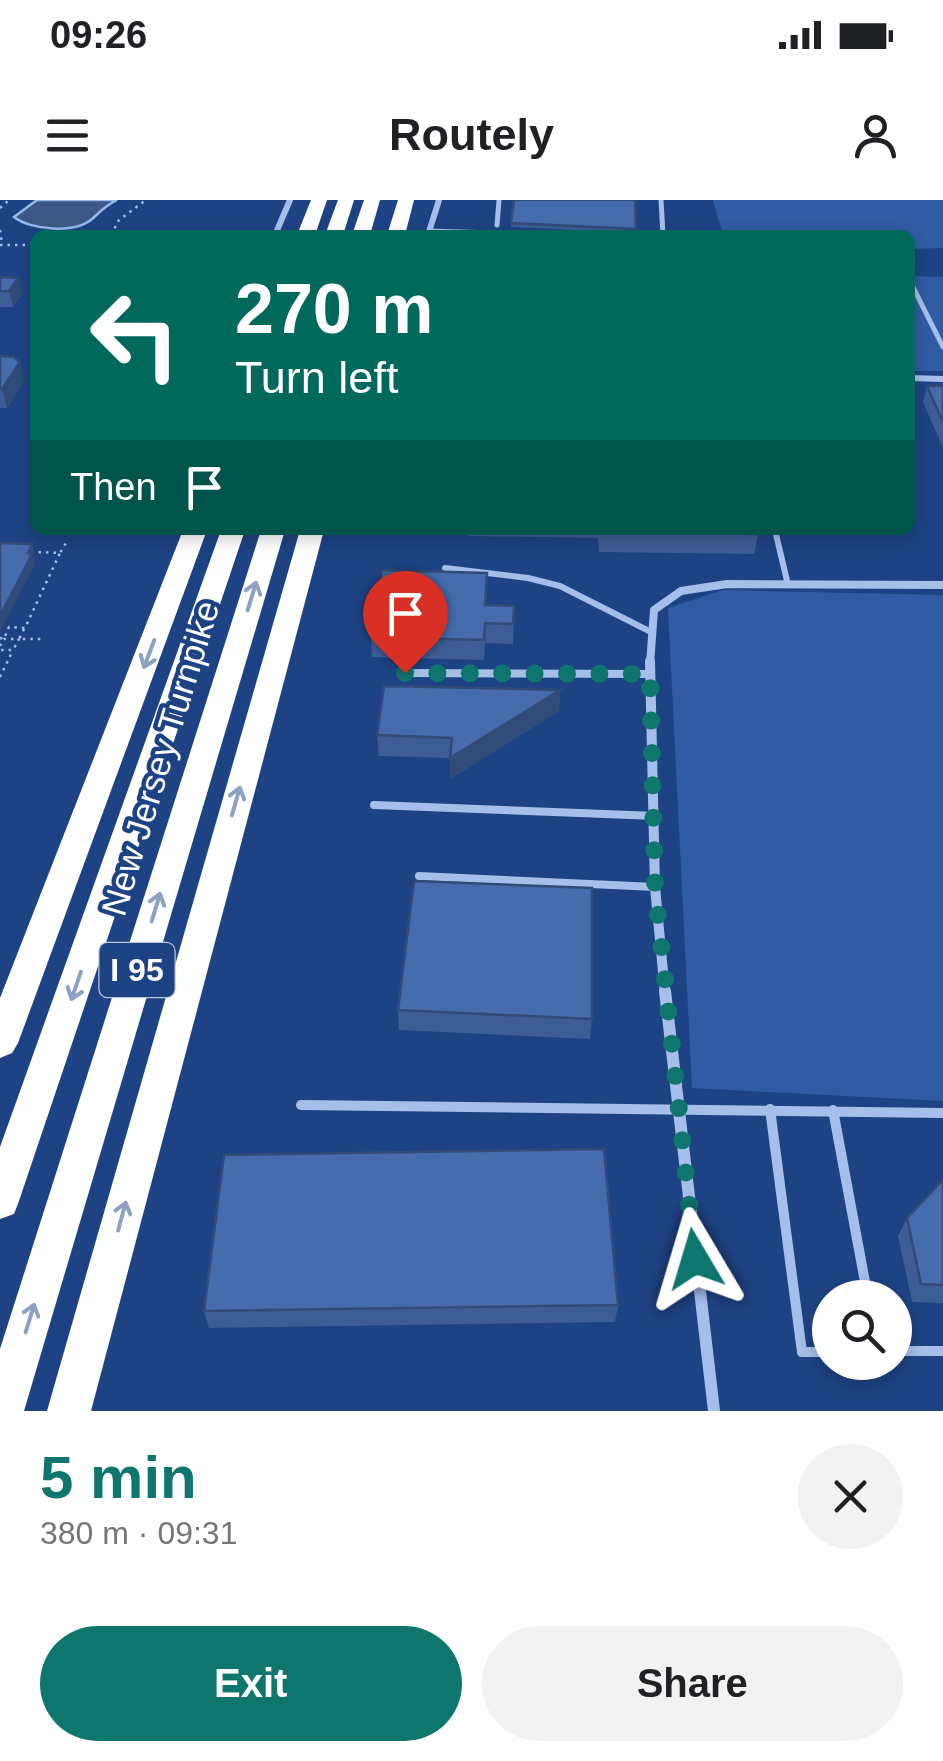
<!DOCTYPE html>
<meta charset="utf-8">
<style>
:root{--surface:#fff;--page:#f2f2f2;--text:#202124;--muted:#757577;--accent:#0f766e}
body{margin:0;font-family:Arial,sans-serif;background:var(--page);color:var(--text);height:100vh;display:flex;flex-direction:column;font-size:38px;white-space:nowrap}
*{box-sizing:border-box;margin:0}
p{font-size:32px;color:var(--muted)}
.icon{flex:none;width:55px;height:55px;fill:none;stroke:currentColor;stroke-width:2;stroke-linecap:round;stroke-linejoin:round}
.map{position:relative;height:1211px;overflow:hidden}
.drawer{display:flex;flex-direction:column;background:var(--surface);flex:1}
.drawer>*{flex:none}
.banner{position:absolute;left:30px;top:30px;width:885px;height:305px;border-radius:15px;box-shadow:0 5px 15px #0003;background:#00695c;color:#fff;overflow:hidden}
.buttons{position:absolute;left:812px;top:1080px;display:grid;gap:20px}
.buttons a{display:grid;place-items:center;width:100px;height:100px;border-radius:50%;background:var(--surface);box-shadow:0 5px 15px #0003;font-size:50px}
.pin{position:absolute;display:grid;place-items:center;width:85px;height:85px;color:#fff;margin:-102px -42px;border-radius:50% 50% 50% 0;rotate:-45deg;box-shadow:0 0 10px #0007}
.pin .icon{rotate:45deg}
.me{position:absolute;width:110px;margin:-55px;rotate:353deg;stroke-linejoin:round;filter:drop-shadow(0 0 8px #0008)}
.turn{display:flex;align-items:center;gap:35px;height:210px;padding:0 40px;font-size:45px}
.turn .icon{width:130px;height:130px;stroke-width:2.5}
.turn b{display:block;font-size:70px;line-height:85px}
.then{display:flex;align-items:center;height:95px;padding:0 40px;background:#0003;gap:20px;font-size:38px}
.round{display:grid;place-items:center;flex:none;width:105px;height:105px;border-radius:52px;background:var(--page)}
.head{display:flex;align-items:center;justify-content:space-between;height:170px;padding:0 40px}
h1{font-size:60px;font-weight:800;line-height:75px;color:var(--accent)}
.action{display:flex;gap:20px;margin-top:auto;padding:20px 40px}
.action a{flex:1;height:115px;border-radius:60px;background:var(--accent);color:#fff;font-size:40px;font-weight:800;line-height:115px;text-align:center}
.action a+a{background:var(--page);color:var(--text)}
.status{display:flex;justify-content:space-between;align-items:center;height:70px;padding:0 50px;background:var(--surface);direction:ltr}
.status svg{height:28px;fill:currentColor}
header{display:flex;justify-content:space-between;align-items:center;height:130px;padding:0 40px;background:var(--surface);font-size:45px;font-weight:800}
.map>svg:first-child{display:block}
</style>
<div class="status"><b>09:26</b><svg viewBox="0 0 49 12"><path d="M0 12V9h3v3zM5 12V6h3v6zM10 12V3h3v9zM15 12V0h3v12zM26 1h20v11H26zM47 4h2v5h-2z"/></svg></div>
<header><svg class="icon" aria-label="menu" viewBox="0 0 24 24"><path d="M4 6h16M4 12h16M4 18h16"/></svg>Routely<svg class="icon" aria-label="person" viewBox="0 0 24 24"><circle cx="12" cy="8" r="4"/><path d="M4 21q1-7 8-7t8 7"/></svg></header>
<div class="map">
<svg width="943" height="1211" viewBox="0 0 943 1211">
<rect width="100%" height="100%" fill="#1e4384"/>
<g fill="#315ba2">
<polygon points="713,0 943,0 943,48 910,49 910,35 723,35"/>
<polygon points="910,76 943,77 943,171 910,171"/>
<polygon points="723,390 943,395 943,901 692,888 668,408"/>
</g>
<path fill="#3d5888" stroke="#98b9ec" stroke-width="2.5" d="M37 0H117C105 6 101 11 92 19 75 34 30 30 14 17Z"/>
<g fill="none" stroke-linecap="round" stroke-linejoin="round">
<g stroke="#a5bfea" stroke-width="2.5" stroke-dasharray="2.5 5" stroke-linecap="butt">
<polyline points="0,8 9,0"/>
<polyline points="0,30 2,43"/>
<polyline points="111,35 119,20 146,0"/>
<polyline points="0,45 35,45"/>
<polyline points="31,352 60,353 66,343"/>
<polyline points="24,429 19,439 43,439"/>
<polyline points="0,438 4,439 9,427 25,428 60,353"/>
<polyline points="0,446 4,439 19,439 13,450 0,450"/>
<polyline points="0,477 12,452"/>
</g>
<g stroke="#a5bfea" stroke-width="5">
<polyline points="661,0 663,35"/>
<polyline points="497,25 499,0"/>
<polyline points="429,31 553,35"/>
<polyline points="910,81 943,147"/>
</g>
<g stroke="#a5bfea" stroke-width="6">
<polyline points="775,330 788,385"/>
<polyline points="445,368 528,378 560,386 651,432"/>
</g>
<g stroke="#a5bfea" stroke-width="8">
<polyline points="405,473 650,474"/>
<polyline points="374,605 656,616"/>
<polyline points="419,676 655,687"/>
</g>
<g stroke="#a5bfea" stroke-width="10">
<polyline points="301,905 943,913"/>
<polyline points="770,909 802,1152 830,1152"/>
<polyline points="833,910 868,1098"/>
<polyline points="895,1151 943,1151"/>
</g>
<g stroke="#a5bfea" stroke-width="6">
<polyline points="275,35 290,0"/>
<polyline points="428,35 439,0"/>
<polyline points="910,178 943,179"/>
</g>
<polyline stroke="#a5bfea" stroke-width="8" points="650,464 654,410 681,391 727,384 943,385"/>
<polyline stroke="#a5bfea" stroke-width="10" points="650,461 655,687 665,793"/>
<polyline stroke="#a5bfea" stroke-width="12" points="665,791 714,1211"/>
<g fill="#fff" fill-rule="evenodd">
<polygon points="311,0 327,0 315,35 297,35"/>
<polygon points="338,0 354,0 343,35 325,35"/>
<polygon points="364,0 380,0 370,35 352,35"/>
<polygon points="398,0 414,0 405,35 387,35"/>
<polygon points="183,330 207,330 18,843 12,853 0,858 0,798"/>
<polygon points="221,330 245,330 19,1001 14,1014 0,1019 0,947"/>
<polygon points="261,330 285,330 24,1211 0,1211 0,1149"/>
<polygon points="300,330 324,330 91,1211 47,1211"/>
</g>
</g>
<g fill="#3c5d95">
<polygon points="514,0 636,29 636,33 511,27"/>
<polygon points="0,77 22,94 13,107 0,107"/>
<polygon points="0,156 24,181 7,208 0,208"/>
<polygon points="927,186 943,186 943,248 923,202"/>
<polygon points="468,330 757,330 758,334 754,354 599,352 598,338 468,336"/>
<polygon points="486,405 514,406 513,444 485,443 484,460 372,457 371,437"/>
<polygon points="560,490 559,511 450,579 450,558 379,556 377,535"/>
<polygon points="398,810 592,819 590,839 399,830"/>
<polygon points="943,980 943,1103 912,1102 898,1036 907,1018"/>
<polygon points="618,1105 615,1122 209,1128 204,1111"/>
</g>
<g fill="#314c79">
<polygon points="18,78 22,94 13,107 9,91"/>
<polygon points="20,162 24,181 7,208 2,189"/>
<polygon points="32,344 35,354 34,358 35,364 0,432 0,416"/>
<polygon points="560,490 559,511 450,579 450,558"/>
</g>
<g fill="#466cad" stroke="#314c79" stroke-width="2.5">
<polygon points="514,0 635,0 636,29 511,23"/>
<polygon points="0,77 18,78 9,91 0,91"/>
<polygon points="0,156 14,157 20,162 2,189 0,189"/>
<polygon points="927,186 943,186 943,222"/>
<polygon points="600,330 757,330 758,334 601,332"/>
<polygon points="0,343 32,344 28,353 32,354 0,416"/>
<polygon points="382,370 487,373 485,405 514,406 513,424 485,423 484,440 371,437"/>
<polygon points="384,486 560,490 450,558 452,538 377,535"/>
<polygon points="414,681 592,688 592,819 398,810"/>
<polygon points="604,949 618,1105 204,1111 224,955"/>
<polygon points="943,980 943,1085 921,1084 907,1018"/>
</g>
<defs><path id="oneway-shaft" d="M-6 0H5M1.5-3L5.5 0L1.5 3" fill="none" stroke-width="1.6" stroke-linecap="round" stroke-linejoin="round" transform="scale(2.5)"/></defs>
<g stroke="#8ea1c2">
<use href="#oneway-shaft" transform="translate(252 396) rotate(-73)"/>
<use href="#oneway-shaft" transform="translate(149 454) rotate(111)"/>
<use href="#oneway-shaft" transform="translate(236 601) rotate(-74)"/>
<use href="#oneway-shaft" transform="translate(156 707) rotate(-73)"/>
<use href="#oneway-shaft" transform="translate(76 786) rotate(109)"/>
<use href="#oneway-shaft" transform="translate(122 1016) rotate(-75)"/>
<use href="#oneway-shaft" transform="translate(30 1118) rotate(-73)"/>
</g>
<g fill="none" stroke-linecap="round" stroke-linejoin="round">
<polyline stroke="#0f766e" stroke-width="18" stroke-dasharray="0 32.4" points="405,473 650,474 655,687 695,1059"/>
</g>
<g text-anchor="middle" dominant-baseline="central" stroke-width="9" stroke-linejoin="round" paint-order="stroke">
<rect fill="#1e4384" stroke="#bcc7da" stroke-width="2.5" x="99.5" y="743" width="75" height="54" rx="8"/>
<g font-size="32" font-weight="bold" fill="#fff">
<text x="137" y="770">I 95</text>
</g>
<g font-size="35" fill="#fff" stroke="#1e4384">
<text transform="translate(160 558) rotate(-73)">New Jersey Turnpike</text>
</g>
</g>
</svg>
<div class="buttons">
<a><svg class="icon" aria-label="search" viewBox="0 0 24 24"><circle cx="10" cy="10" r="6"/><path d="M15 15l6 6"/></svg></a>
</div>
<div class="pin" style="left:405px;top:473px;background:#d93025"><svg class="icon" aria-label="arrive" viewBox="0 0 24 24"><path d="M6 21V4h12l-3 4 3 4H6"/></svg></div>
<svg class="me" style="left:695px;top:1059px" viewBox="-20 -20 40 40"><path d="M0-17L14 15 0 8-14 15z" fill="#0f766e" stroke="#fff" stroke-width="4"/></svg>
<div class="banner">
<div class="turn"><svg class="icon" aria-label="left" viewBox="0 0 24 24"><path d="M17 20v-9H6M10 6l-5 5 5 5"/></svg><div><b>270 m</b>Turn left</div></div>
<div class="then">Then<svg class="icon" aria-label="arrive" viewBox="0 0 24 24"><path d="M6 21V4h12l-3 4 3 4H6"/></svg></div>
</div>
</div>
<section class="drawer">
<div class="head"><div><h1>5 min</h1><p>380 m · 09:31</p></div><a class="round"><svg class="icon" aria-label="close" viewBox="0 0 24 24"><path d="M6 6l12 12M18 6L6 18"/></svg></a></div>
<div class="action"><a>Exit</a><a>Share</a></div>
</section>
